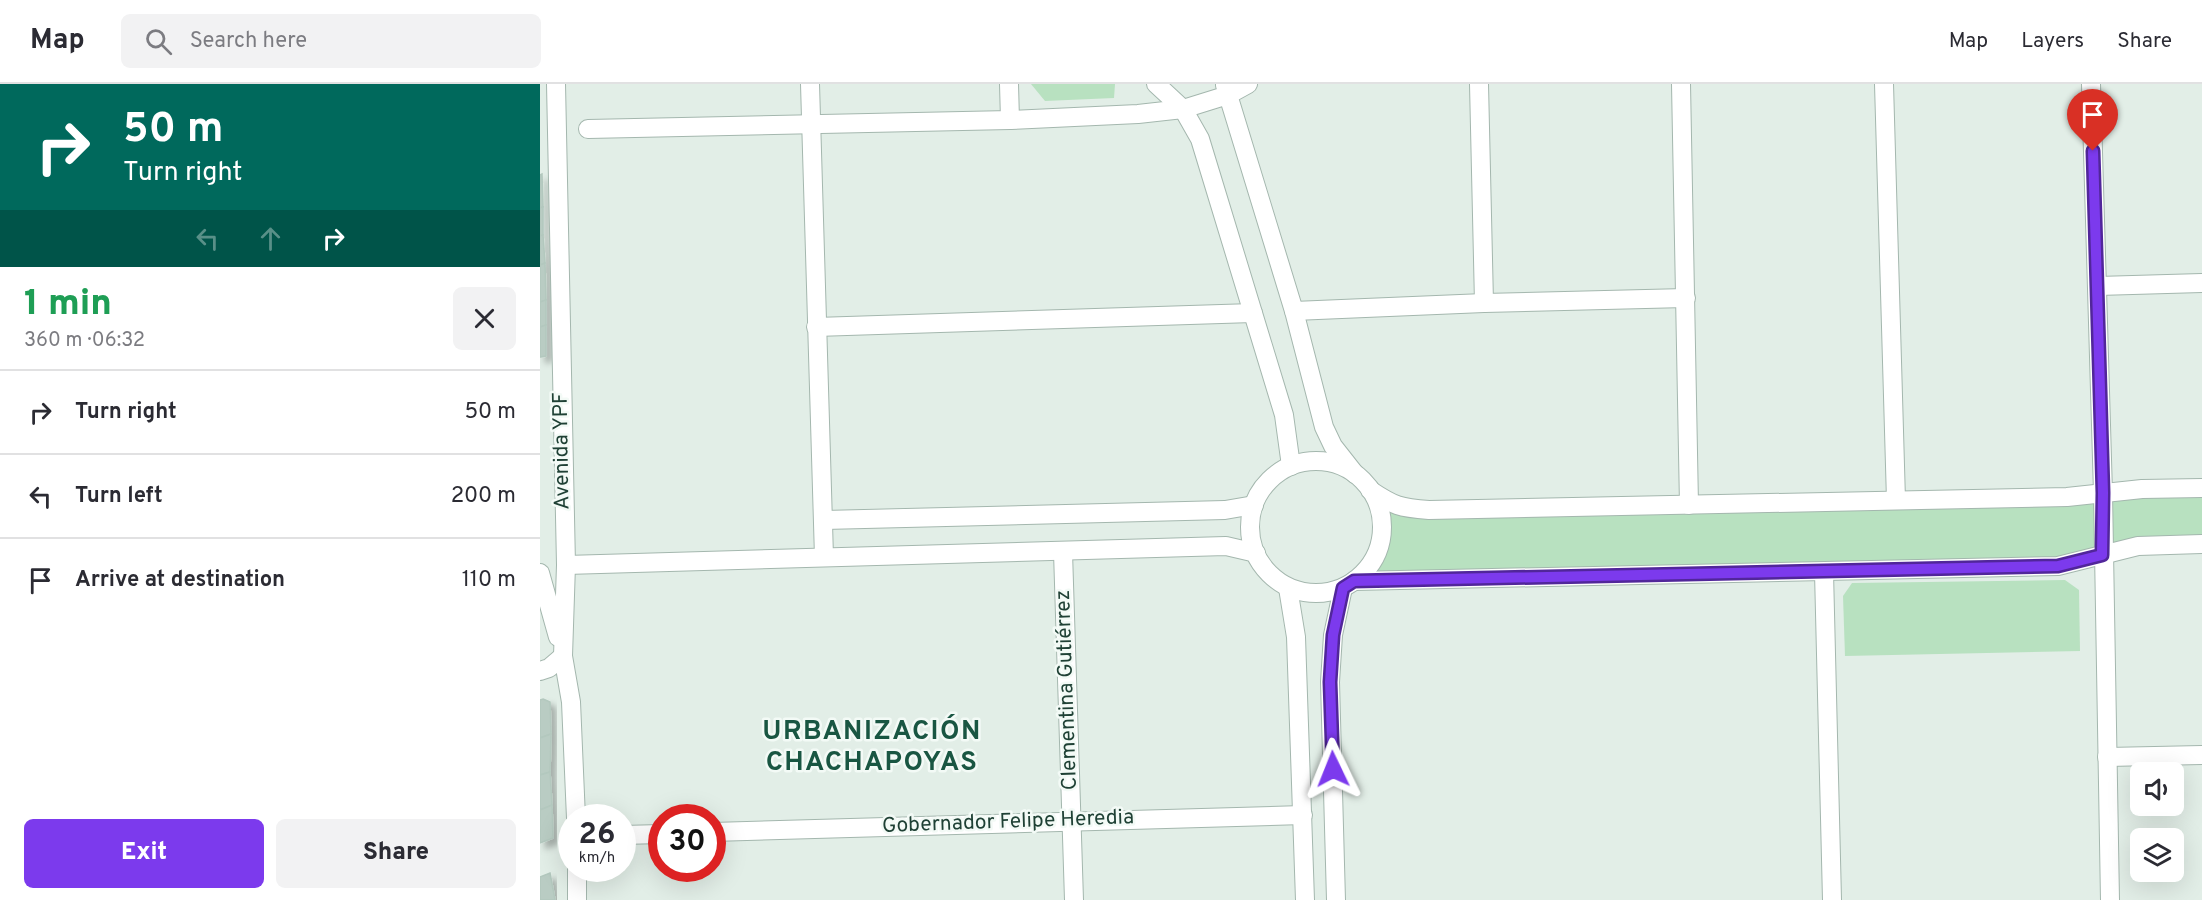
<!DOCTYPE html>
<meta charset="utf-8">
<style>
:root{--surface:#fff;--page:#f2f2f3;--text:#2b2b33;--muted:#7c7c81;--line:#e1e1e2;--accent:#7c3aed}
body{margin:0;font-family:Overpass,sans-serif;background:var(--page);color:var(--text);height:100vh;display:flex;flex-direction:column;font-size:22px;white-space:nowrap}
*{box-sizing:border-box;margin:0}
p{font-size:20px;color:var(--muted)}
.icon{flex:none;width:33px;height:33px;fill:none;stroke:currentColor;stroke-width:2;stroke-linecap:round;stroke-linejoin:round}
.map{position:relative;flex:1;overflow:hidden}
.side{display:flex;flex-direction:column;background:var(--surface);width:540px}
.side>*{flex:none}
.hud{background:#00695c;color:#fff;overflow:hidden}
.controls{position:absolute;left:1590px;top:678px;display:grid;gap:12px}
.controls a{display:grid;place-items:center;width:54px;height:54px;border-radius:9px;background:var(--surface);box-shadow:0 6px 24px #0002;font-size:30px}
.speed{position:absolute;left:18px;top:720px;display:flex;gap:12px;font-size:30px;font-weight:700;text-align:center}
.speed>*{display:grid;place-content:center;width:78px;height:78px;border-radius:50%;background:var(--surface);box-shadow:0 6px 24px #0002;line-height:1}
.speed small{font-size:15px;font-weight:400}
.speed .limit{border:9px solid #d22;background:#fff;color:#111}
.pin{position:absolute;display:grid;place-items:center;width:51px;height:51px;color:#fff;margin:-62px -26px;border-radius:50% 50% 50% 0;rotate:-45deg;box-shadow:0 0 6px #0007}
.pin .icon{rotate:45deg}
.me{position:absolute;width:66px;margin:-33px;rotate:358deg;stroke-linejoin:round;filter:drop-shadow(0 0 4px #0008)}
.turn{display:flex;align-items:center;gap:21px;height:126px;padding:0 24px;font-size:27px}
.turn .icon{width:78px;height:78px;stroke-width:2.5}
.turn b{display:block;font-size:42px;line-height:51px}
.lanes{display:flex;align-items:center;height:57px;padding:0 24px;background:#0003;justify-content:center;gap:30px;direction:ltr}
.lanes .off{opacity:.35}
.round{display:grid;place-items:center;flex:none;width:63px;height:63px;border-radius:9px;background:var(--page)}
.headline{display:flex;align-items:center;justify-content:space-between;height:102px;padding:0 24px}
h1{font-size:36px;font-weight:800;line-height:45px;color:#1e9e55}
.button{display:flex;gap:12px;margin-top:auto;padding:12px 24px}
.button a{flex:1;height:69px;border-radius:9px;background:var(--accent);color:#fff;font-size:24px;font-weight:800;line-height:69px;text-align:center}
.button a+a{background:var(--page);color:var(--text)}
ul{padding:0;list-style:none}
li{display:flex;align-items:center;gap:18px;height:84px;padding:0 24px;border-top:2px solid var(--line)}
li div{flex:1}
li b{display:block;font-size:22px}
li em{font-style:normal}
header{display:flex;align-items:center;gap:36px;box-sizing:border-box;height:84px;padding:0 30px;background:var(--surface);border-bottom:2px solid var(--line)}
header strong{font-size:28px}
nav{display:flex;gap:33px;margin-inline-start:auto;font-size:21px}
.search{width:420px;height:54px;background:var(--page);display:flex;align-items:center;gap:15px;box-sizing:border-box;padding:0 21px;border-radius:9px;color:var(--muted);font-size:22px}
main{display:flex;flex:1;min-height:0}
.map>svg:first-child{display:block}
</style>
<header>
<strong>Map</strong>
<div class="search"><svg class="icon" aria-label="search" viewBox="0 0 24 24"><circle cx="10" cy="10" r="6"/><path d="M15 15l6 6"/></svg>Search here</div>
<nav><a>Map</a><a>Layers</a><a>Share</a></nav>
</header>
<main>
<section class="side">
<div class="hud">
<div class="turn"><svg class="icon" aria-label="right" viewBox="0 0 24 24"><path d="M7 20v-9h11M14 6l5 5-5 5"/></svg><div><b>50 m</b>Turn right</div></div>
<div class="lanes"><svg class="icon off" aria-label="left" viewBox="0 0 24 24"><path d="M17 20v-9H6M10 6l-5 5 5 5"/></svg><svg class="icon off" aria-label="ahead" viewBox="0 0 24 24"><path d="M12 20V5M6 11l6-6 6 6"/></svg><svg class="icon" aria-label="right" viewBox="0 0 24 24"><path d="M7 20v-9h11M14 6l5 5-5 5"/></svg></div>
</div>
<div class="headline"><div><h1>1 min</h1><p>360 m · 06:32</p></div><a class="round"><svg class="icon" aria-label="close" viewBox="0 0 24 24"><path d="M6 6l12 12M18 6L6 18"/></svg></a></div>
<ul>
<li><svg class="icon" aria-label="right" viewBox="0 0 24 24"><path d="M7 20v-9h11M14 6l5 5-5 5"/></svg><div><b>Turn right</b></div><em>50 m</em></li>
<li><svg class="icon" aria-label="left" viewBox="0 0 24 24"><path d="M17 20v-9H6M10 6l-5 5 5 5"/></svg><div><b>Turn left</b></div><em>200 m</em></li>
<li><svg class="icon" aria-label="arrive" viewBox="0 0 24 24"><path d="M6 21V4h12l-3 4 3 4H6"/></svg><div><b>Arrive at destination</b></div><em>110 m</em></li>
</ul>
<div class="button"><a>Exit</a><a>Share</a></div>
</section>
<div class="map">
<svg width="1662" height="816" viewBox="0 0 1662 816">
<defs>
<filter id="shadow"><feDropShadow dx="5.5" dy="5.5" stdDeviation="3" flood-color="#0004"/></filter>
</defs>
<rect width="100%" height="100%" fill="#e2eee7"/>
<g fill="#b8e1c0">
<polygon points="491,0 575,0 574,14 505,17"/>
<polygon points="1662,404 1662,460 1518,482 814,497 838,466 839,412 864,424"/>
<polygon points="1525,496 1539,506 1540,567 1305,572 1303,512 1312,499"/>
</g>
<g fill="#b9ccc3" stroke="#b3c8be" stroke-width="1.5" filter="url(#shadow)">
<polygon points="2,90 3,123 0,124 0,91"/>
<polygon points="3,123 3,151 0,152 0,124"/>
<polygon points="3,151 5,179 0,181 0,152"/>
<polygon points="5,179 6,216 0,218 0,181"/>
<polygon points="6,216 6,241 0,243 0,218"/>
<polygon points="6,241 6,272 0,273 0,243"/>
<polygon points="3,615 10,618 11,650 0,654 0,616"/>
<polygon points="11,650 10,688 0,691 0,654"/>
<polygon points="10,688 12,721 0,726 0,691"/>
<polygon points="12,721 13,754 0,759 0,726"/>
<polygon points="10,789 15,816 0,816 0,793"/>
</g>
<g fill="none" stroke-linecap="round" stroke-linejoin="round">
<defs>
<g id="minor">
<polyline points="16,0 26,481 23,572 31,618 36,734"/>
<polyline points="270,0 284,473"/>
<polyline points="469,0 470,36"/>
<polyline points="616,0 643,25 660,55 744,331 751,382"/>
<polyline points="939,0 944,219"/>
<polyline points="1141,0 1149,421"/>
<polyline points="1344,0 1356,416"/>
<polyline points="1551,0 1563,409 1570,816"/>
<polyline points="685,1 754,227 784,343 793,362 815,390"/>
<polyline points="48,45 470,36 598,30 643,25 688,11 708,0"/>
<polyline points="1558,202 1662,199"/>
<polyline points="754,227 944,219 1146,214"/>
<polyline points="276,243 713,229"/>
<circle cx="776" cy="443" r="66"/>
<path d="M830 406C854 422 860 424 889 426L1527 413 1602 405 1662 404"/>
<polyline points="284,436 685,426 714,421"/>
<polyline points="523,468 534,816"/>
<polyline points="26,481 686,462 716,469"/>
<polyline points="1284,488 1292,816"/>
<polyline points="0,489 18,553"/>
<polyline points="814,497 1518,482 1598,462 1662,460"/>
<polyline points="748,504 756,553 765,816"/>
<polyline points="0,587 9,584 23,572"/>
<polyline points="1567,673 1662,671"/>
<polyline points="172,748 763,731"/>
<polyline points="82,751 122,750"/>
<polyline points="37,784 37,816"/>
<polyline points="796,816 790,598 793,551 803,504"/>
</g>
</defs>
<use href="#minor" stroke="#a4b7ae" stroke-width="20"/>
<use href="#minor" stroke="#fff" stroke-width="18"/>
</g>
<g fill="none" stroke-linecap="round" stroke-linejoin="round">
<defs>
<polyline id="route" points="793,685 790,598 793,551 803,504 814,497 1518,482 1562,471 1563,409 1553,67"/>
</defs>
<use href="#route" stroke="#51269a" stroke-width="15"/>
<use href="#route" stroke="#7c3aed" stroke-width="10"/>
</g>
<g text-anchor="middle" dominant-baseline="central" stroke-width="5" stroke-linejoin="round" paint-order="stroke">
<g font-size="21" fill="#1f4135" stroke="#f3faf6">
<text transform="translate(22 367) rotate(-91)">Avenida YPF</text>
<text transform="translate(527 606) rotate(-92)">Clementina Gutiérrez</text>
<text transform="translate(468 738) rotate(-2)">Gobernador Felipe Heredia</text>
</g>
<g font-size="27" font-weight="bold" letter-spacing="1.5" fill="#195642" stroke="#f3faf6">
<text x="332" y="648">URBANIZACIÓN<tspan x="332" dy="31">CHACHAPOYAS</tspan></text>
</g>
</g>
</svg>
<div class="controls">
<a><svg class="icon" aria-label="sound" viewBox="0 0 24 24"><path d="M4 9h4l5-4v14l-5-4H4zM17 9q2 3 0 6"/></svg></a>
<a><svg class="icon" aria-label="layers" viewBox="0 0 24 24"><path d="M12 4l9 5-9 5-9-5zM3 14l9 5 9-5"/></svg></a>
</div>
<div class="speed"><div>26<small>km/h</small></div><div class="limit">30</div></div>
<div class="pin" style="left:1553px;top:67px;background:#d93025"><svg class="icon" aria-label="arrive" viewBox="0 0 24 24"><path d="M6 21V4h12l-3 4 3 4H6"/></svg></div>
<svg class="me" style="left:793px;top:685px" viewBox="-20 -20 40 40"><path d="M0-17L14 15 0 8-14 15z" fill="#7c3aed" stroke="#fff" stroke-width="4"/></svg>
</div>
</main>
